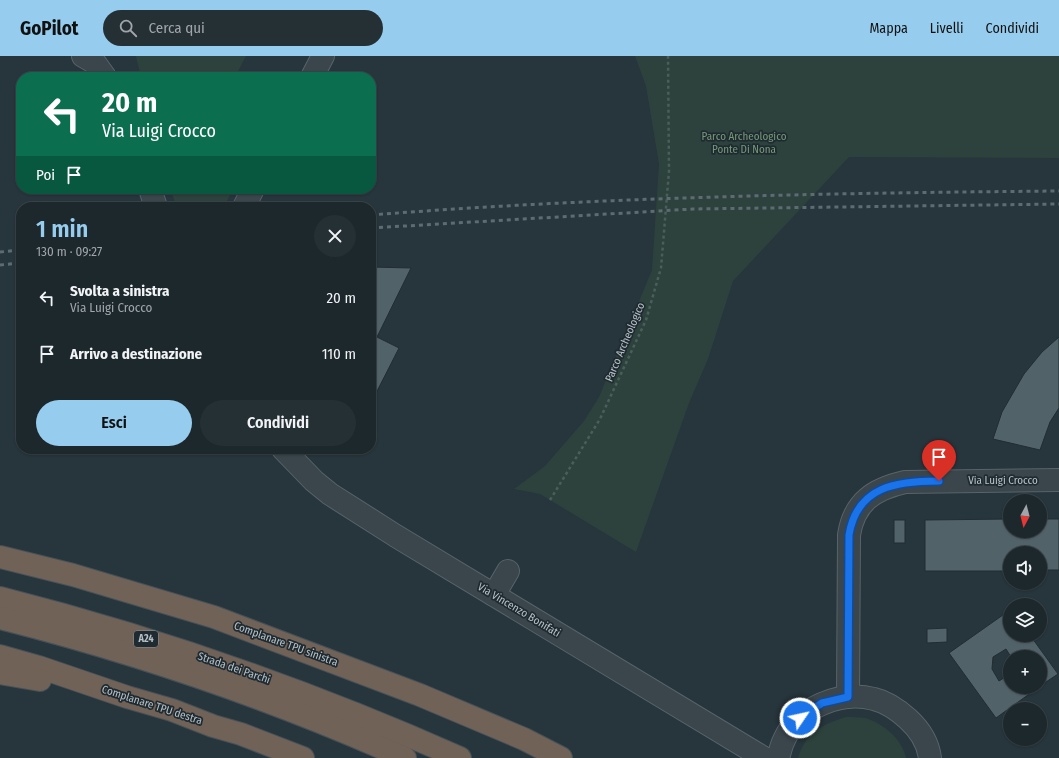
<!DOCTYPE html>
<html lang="it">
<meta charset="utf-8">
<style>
:root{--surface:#1d282d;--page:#253035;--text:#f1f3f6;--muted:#a0a6aa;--line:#3b4449;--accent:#96cced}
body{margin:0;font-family:"Fira Sans Condensed",sans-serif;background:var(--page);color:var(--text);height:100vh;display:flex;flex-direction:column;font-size:15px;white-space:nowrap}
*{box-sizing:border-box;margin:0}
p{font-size:13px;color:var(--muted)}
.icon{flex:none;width:22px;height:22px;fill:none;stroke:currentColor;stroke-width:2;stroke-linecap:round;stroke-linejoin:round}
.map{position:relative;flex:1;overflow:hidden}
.side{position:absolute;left:16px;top:146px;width:360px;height:252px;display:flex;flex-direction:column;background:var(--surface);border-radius:16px;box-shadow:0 1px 3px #0004,0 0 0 1px var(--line)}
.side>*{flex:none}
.hud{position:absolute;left:16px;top:16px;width:360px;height:122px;border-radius:16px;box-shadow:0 1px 3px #0004,0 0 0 1px var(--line);background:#0b6e4f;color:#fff;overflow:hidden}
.needle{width:26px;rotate:187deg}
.fabs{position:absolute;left:1003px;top:438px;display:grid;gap:8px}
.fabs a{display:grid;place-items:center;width:44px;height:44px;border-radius:50%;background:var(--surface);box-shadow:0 1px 3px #0004,0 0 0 1px var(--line);font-size:20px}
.pin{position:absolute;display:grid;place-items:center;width:34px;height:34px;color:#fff;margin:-41px -17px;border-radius:50% 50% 50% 0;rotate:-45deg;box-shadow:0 0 4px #0007}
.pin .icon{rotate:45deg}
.me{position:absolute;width:44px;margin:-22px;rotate:56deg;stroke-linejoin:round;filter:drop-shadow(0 0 3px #0008)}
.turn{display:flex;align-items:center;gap:14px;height:84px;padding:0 20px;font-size:18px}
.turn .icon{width:52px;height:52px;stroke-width:2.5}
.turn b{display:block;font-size:28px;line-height:34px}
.then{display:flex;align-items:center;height:38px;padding:0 20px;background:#0003;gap:8px;font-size:15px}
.round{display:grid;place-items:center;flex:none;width:42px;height:42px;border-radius:21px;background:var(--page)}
.overview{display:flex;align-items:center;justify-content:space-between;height:68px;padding:0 20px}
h1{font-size:24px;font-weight:600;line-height:30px;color:var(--accent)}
.button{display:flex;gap:8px;margin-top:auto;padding:8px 20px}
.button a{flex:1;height:46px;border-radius:24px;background:var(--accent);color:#111;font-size:16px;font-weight:600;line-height:46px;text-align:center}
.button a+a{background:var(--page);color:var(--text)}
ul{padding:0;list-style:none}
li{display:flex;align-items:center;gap:12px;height:56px;padding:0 20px}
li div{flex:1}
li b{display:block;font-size:15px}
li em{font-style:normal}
header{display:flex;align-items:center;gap:24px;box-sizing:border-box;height:56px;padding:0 20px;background:var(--accent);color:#111}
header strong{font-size:19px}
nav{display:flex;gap:22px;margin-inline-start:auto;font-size:14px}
.search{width:280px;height:36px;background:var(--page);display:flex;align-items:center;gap:10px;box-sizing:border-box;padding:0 14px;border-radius:22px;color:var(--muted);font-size:15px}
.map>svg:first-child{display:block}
</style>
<header>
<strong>GoPilot</strong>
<div class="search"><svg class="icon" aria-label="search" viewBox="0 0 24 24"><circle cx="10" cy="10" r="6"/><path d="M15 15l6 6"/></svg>Cerca qui</div>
<nav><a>Mappa</a><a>Livelli</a><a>Condividi</a></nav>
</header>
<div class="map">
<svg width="1059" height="702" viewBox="0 0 1059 702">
<rect width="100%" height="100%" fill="#27353c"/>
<g fill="#2d423d">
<polygon points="136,0 246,0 235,21 141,21"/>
<polygon points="635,0 1059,0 1059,102 849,101 733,225 708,303 689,347 636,496 540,438 514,433 545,410 584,365 599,341 652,214 659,108 646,30"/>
<polygon points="170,133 233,133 224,151 177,151"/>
<path d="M846 661C852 661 859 661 865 662 883 667 902 683 906 702H798C805 677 823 668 846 661Z"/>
</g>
<g fill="#526269" stroke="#212d33">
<polygon points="371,211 411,212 377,281 371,278"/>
<polygon points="371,278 399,292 371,347"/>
<polygon points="1059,281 1059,352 1050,366 1040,394 993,383 1002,356 1024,318 1042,296"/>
<polygon points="1010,463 1010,475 1040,475 1040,463 1059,463 1059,514 1040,514 1040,497 1010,497 1010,515 925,515 925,464"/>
<rect x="894" y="464" width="11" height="23"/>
<polygon points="1010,554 1010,579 1030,579 1058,618 1040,630 1040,601 1011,601 1006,593 993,601 992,613 999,625 1010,618 1010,631 1039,631 996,662 949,597"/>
<polygon points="947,572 947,586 927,587 927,573"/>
</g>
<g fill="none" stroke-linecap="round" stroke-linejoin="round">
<defs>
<g id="minor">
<polyline points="83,0 95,7 105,21"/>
<polyline points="312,21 323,0"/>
<polyline points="150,133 156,151"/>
<polyline points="244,151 253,133"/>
<polyline points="283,393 314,425 330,438 396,480 764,702"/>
<polyline points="494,539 508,515"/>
<path d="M848 641 849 479C854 446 874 433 905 426L1059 424"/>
<path d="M778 702C780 696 781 690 784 684 798 652 840 634 874 643 887 646 898 654 908 663 919 673 928 687 930 702"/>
</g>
<g id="highway">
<polyline points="0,501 73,519 214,561 420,639 524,683 561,702"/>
<path d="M0 542C158 582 311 636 460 702"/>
<path d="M0 562C138 597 275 644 405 702"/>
<polyline points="0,600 39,611 127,641 172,654 213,670 241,678 303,702"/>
<polyline points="0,617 40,624"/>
</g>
</defs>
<use href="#minor" stroke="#58646a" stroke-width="24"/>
<use href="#highway" stroke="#455157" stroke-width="24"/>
<polyline stroke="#4b5e5b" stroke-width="2.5" stroke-dasharray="3 3" stroke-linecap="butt" points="550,444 600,363 646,264 661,212 669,115 668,0"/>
<use href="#minor" stroke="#3a464c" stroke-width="22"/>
<use href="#highway" stroke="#716258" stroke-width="22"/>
<g stroke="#5d6b73" stroke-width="3" stroke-dasharray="4 4" stroke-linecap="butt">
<path d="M371 159C600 141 830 137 1059 135"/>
<polyline points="371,172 693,153 1059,148"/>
<polyline points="0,196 21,194"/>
<polyline points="0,209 21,207"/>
</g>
</g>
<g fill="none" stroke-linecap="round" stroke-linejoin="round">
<defs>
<path id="route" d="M800 662 822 647 848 641 849 479C857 430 897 425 939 425"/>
</defs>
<use href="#route" stroke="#114b97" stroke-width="10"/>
<use href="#route" stroke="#1a73e8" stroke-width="7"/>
</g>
<g text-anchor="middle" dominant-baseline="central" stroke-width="3.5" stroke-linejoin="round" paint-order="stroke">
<rect fill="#1f2b31" stroke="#89949a" stroke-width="1" x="134" y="575" width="24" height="16" rx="3"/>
<g font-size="10" font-weight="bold" fill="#b6c1c7">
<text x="146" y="583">A24</text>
</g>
<g font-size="11" fill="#779a77" stroke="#1f2b31">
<text x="744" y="80">Parco Archeologico<tspan x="744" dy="13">Ponte Di Nona</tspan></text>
</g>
<g font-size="11" fill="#b6c1c7" stroke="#1f2b31">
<text transform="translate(625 286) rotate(-67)">Parco Archeologico</text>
<text x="1003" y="424">Via Luigi Crocco</text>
<text transform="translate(519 554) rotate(31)">Via Vincenzo Bonifati</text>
<text transform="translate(286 588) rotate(20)">Complanare TPU sinistra</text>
<text transform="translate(234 612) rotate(19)">Strada dei Parchi</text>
<text transform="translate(152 649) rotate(18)">Complanare TPU destra</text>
</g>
</g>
</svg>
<div class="fabs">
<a><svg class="needle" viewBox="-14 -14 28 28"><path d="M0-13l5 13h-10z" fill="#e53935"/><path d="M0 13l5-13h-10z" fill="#a0a6aa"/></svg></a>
<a><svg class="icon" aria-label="sound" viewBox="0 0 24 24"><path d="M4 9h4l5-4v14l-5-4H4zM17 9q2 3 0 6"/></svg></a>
<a><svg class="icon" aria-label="layers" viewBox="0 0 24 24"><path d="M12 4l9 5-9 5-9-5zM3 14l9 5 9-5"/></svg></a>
<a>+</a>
<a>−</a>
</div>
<div class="pin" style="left:939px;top:425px;background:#d93025"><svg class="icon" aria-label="arrive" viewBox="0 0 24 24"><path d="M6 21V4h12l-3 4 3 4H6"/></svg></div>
<svg class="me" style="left:800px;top:662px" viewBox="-20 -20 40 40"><circle r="17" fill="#1a73e8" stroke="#fff" stroke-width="3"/><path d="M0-11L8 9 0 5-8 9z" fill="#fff"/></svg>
<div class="hud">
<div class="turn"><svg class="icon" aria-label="left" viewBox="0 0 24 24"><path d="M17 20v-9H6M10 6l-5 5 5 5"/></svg><div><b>20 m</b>Via Luigi Crocco</div></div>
<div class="then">Poi<svg class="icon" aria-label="arrive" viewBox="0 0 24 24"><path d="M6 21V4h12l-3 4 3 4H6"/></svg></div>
</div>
<section class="side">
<div class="overview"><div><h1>1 min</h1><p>130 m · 09:27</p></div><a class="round"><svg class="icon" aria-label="close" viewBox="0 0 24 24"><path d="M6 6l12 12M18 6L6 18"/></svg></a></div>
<ul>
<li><svg class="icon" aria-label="left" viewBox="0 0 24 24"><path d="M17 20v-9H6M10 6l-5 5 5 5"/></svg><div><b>Svolta a sinistra</b><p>Via Luigi Crocco</p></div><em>20 m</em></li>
<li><svg class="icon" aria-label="arrive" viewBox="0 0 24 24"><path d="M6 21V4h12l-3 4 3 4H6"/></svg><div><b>Arrivo a destinazione</b></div><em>110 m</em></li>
</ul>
<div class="button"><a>Esci</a><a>Condividi</a></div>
</section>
</div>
